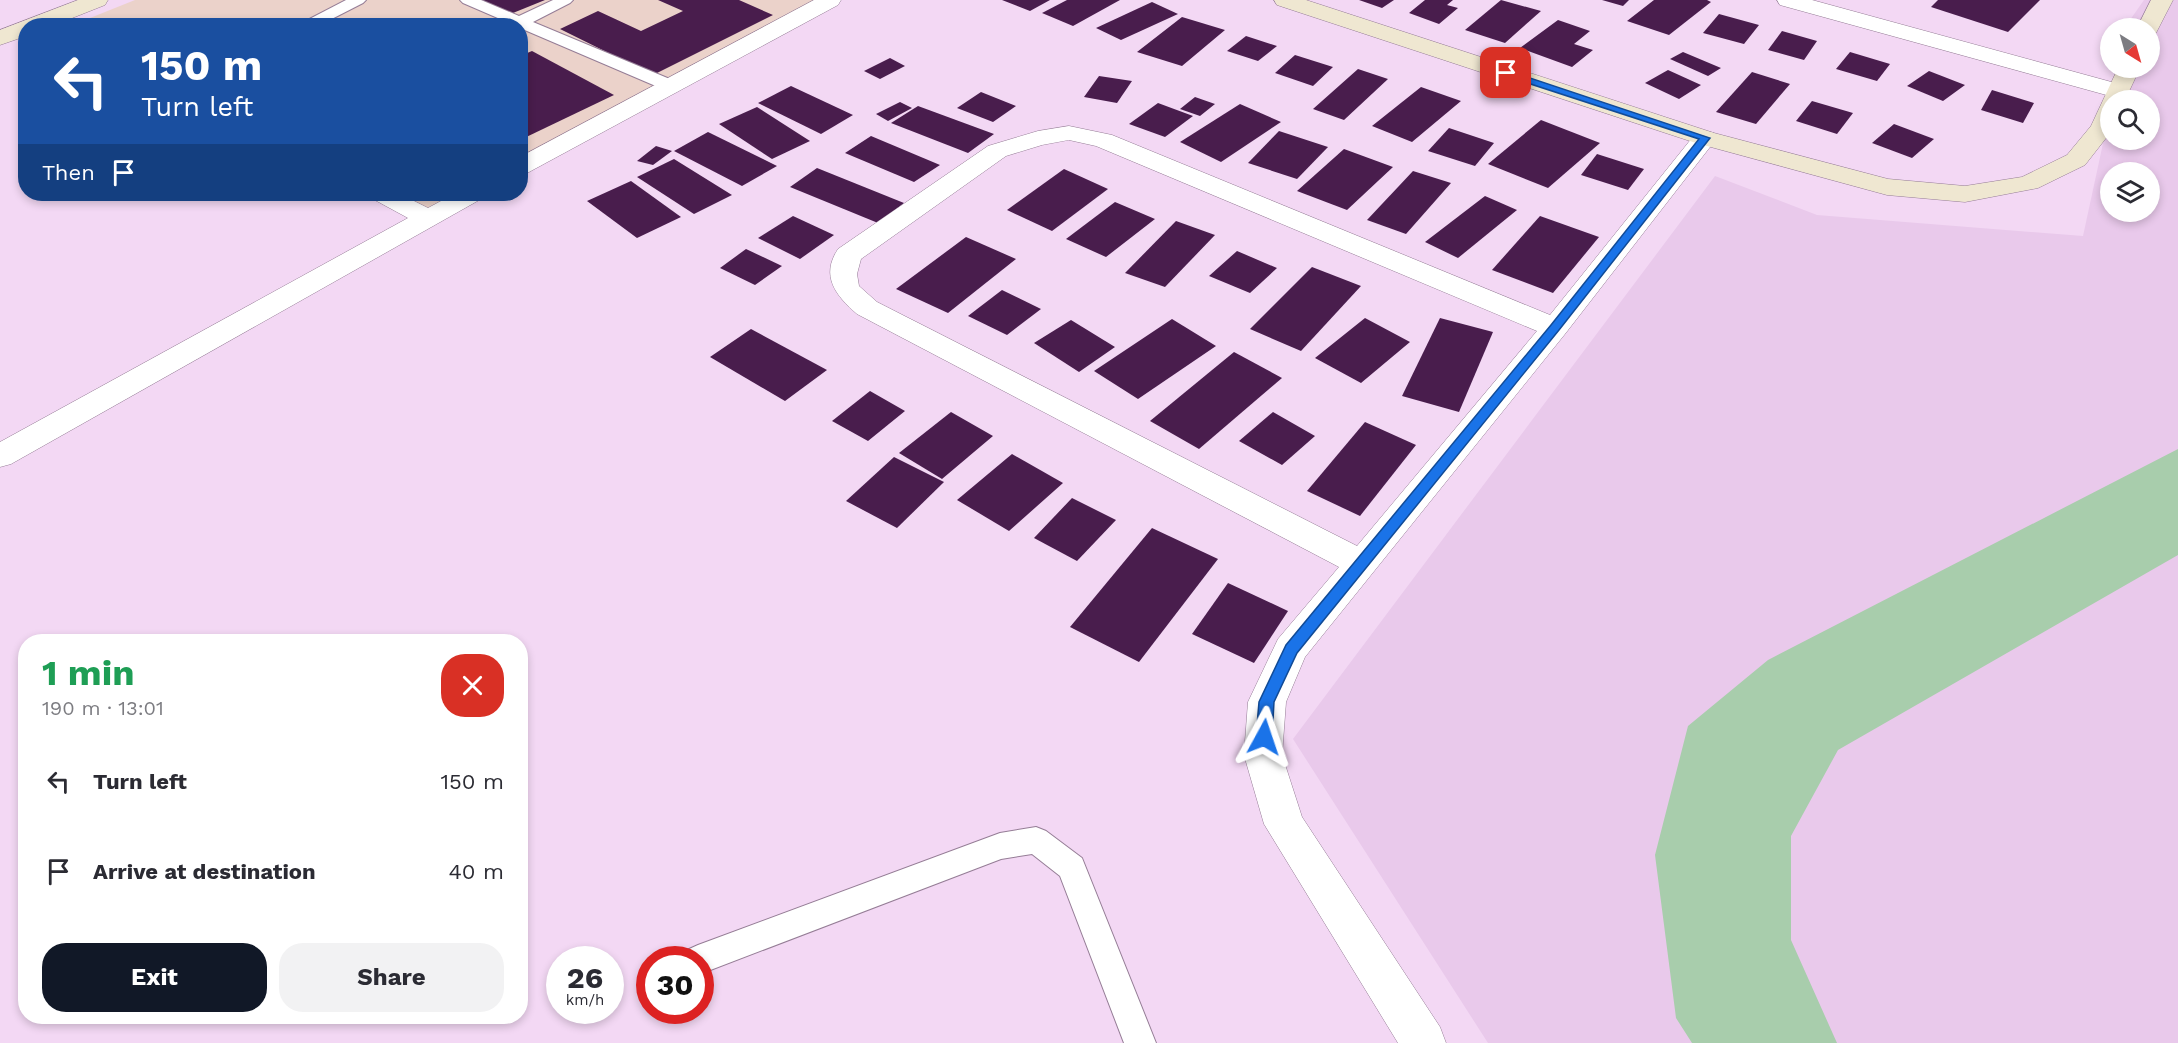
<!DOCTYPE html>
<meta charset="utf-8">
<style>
:root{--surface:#fff;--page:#f2f2f3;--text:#2b2b33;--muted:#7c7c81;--accent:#111827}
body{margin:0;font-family:"Work Sans",sans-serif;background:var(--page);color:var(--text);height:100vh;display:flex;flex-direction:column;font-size:22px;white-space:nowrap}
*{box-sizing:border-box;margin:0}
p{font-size:20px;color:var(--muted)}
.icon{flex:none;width:33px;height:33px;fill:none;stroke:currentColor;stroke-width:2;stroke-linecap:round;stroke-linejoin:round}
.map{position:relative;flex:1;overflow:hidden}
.details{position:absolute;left:18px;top:634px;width:510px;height:390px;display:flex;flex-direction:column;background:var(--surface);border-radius:24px;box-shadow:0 3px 9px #0003}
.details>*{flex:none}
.top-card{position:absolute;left:18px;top:18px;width:510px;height:183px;border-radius:24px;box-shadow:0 3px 9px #0003;background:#1a4fa0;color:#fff;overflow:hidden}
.needle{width:39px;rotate:143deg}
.controls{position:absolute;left:2100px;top:18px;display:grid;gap:12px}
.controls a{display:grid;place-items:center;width:60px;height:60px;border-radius:50%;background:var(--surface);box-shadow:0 3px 9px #0003;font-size:30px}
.speed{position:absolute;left:546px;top:946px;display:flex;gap:12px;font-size:30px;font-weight:700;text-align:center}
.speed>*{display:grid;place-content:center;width:78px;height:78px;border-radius:50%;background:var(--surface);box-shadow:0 3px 9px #0003;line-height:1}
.speed small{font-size:15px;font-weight:400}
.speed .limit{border:9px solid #d22;background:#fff;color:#111}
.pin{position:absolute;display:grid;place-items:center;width:51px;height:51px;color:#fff;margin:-26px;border-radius:12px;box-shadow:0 3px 9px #0006}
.me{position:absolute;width:66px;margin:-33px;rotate:5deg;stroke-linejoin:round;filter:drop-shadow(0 0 4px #0008)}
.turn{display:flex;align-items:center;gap:21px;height:126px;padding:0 24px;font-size:27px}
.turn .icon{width:78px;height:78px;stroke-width:2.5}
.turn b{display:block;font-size:42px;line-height:51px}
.then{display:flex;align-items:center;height:57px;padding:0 24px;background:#0003;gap:12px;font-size:22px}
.round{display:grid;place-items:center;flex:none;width:63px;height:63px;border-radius:24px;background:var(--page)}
.headline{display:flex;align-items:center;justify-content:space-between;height:102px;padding:0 24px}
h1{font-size:36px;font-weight:700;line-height:45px;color:#1e9e55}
.primary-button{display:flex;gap:12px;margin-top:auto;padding:12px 24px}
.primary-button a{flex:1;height:69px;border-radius:24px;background:var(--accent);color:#fff;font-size:24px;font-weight:700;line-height:69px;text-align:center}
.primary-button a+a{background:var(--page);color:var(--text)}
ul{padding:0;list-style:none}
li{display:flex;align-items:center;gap:18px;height:90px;padding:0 24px}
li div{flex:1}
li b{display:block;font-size:22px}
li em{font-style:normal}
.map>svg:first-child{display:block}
</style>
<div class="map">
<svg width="2178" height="1043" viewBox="0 0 2178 1043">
<rect width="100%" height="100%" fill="#f3d8f4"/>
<g fill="#ebd2ca">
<polygon points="135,0 817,0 521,160 520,26 94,26 85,20"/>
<polygon points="375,194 459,194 415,217"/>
</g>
<path fill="#e9c9eb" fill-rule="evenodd" d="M2144 0H2178V1043H1488L1293 739 1715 176 1817 215 2083 236 2110 111V140H2150V100H2113L2120 68H2150V28H2128L2130 20ZM2110 172H2150V212H2110Z"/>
<polygon fill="#a8cdac" points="2178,449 2178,555 1838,750 1791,836 1791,940 1837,1043 1692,1043 1676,1018 1655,855 1688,726 1768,660"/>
<g fill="#491d4d">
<polygon points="473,0 545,0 503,17"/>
<polygon points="658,0 739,0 773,15 653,75 560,29 598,11 641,31 683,11"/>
<polygon points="1002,0 1050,0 1030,11"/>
<polygon points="1067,0 1120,0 1073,26 1042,13"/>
<polygon points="1359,0 1394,0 1382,8"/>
<polygon points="1425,0 1453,0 1447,5 1458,8 1439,24 1409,13"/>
<polygon points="1501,0 1541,11 1505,43 1465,30"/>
<polygon points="1602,0 1629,0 1623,6"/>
<polygon points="1654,0 1707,0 1711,2 1669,35 1627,21"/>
<polygon points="1938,0 2040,0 2008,32 1931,7"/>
<polygon points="1152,2 1178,14 1121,40 1096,28"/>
<polygon points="1719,14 1759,25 1744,44 1703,33"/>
<polygon points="1182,17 1225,30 1182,66 1137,52"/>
<polygon points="1558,20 1590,31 1574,44 1593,50 1572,67 1520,48"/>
<polygon points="1782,31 1817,41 1804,60 1768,50"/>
<polygon points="1246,36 1277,46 1258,61 1227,51"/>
<polygon points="532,51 614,95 520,140 520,56"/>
<polygon points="1683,52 1721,68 1708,76 1670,59"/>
<polygon points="1850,52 1890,64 1877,81 1836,69"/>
<polygon points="1295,55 1333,67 1313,86 1275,73"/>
<polygon points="890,58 905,66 880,79 864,71"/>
<polygon points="1358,69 1388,79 1344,120 1313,109"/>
<polygon points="1668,70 1701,85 1679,99 1645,83"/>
<polygon points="1929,71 1965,85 1943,101 1907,86"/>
<polygon points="1752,72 1790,84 1756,124 1716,112"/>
<polygon points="1099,76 1132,81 1117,103 1084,97"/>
<polygon points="791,86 853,115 821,134 758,103"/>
<polygon points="1421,87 1461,101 1412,142 1372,126"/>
<polygon points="1992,90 2034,103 2023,123 1981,110"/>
<polygon points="981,92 1016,106 993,122 957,108"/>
<polygon points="1195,97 1215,104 1200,116 1180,109"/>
<polygon points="1812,101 1853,113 1837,134 1796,121"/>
<polygon points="900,102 912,108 888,121 876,114"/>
<polygon points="1158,103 1193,116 1165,137 1129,124"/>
<polygon points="1240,104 1281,122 1221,162 1180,142"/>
<polygon points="918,106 994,134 968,153 891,123"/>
<polygon points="757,107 810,141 772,159 719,124"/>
<polygon points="1541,120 1600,143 1548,188 1488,164"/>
<polygon points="1894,124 1934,139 1912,158 1872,143"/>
<polygon points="1449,128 1494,143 1475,166 1428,151"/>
<polygon points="1279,131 1328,147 1297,179 1248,163"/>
<polygon points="708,132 777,166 742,186 674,151"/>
<polygon points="871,136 940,165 914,182 845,153"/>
<polygon points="656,146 672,151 653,165 637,161"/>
<polygon points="1344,149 1393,167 1347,210 1297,191"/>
<polygon points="1597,154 1644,169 1628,190 1581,175"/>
<polygon points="674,159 732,195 694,214 637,177"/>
<polygon points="817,168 904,203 878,223 790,187"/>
<polygon points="1064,169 1108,189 1052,231 1007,210"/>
<polygon points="1413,171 1451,183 1406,234 1367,220"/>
<polygon points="631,181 681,217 637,238 587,201"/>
<polygon points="1485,196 1517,210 1458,258 1425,242"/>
<polygon points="1115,202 1155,219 1106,257 1066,239"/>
<polygon points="793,216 834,235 800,259 758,238"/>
<polygon points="1540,216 1599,237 1553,293 1492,270"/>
<polygon points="1176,221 1215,235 1165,287 1125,273"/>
<polygon points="966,237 1016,259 948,313 896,289"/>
<polygon points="746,249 782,266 755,285 720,268"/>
<polygon points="1237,251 1277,268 1250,293 1209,276"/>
<polygon points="1312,267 1361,286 1301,351 1250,329"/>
<polygon points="1002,290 1041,309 1007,335 968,316"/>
<polygon points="1365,318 1410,342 1361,383 1315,358"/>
<polygon points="1440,318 1493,332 1459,412 1402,396"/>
<polygon points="1172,319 1216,346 1138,399 1094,371"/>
<polygon points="1071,320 1115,347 1079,372 1034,343"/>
<polygon points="751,329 827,370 785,401 710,357"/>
<polygon points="1234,352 1282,378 1199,449 1150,421"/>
<polygon points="870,391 905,411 868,441 832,421"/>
<polygon points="951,412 993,436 942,479 899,453"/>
<polygon points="1273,412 1315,436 1282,465 1239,441"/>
<polygon points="1365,422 1416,445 1360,516 1307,491"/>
<polygon points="1012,454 1063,483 1009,531 957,500"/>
<polygon points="894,457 944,482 897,528 846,501"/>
<polygon points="1072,498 1116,520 1077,561 1034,538"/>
<polygon points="1152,528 1218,559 1139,662 1070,627"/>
<polygon points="1228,583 1288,611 1254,663 1192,634"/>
</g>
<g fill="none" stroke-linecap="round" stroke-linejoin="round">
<defs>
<g id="lane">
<polygon points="346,0 366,0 363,3 318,26 296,26"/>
<polygon points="460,0 481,0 519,16 553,0 573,0 570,3 533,22 677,82 679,86 677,90 665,90 520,28 520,26 505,26 507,22 463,3"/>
<polygon points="1036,827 1046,831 1082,858 1156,1043 1124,1043 1060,876 1032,854 1001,859 700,974 700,960 682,960 687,950 698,945 1000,833"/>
</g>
<g id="street">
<polygon points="814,0 841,0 838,5 529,172 520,174 520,157"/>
<polygon points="1777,0 1812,0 2126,86 2130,91 2126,96 2118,98 2110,96 1780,5"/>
<path d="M56 11 80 21 83 26C69 26 54 29 45 17L48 12Z"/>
<path d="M1069 126 1112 135 1550 315 1696 133 1705 131 1714 133 1717 138 1565 334 1305 657 1286 702 1282 755 1302 817 1440 1027 1446 1043H1398L1264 824 1244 755 1248 702 1278 639 1339 567 857 314C836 296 820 276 838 249L988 146 1038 131ZM1069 140 1096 146 1537 331 1357 546 877 302 859 286 857 274 861 259 1006 156 1042 145Z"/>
<polygon points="369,194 400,194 428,208 454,194 485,194 481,199 11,464 0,467 0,442 408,218 373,199"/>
</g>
<g id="secondary">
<polygon points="78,0 108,0 105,5 52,26 26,26 26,36 0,45 0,30"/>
<polygon points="1274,0 1306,0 1714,133 1888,179 1965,186 2022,177 2067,155 2091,126 2118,68 2140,68 2125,100 2110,100 2110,133 2085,165 2038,188 1965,202 1887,195 1696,143 1277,5"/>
<polygon points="2151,0 2173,0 2156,33 2150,34 2150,28 2137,28"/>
</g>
</defs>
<use href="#lane" stroke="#957d96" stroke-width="2"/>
<use href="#street" stroke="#957d96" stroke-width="1"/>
<use href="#secondary" stroke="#957d96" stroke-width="1"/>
<use href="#lane" fill="#fff" fill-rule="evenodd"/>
<use href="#street" fill="#fff" fill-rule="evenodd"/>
<use href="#secondary" fill="#efe7d1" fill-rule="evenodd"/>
</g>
<polygon fill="#1a73e8" stroke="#114b97" stroke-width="1.5" points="1506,70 1710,138 1559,330 1297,653 1274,702 1272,737 1269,742 1264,744 1258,742 1256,737 1259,702 1286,645 1551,325 1699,139 1503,75 1501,73"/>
</svg>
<div class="controls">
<a><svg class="needle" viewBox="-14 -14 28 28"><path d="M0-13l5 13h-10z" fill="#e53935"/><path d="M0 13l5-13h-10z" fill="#7c7c81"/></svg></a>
<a><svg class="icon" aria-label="search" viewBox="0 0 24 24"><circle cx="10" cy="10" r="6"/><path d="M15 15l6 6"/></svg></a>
<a><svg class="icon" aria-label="layers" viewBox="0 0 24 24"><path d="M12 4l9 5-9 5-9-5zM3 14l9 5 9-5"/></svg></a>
</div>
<div class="speed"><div>26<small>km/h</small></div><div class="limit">30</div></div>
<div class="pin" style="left:1506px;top:73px;background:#d93025"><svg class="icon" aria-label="arrive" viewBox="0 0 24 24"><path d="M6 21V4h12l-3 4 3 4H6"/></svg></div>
<svg class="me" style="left:1264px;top:737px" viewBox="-20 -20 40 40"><path d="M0-17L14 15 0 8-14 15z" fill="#1a73e8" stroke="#fff" stroke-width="4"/></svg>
<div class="top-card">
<div class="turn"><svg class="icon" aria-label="left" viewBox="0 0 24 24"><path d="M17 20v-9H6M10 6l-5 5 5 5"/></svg><div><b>150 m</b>Turn left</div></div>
<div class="then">Then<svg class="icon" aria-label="arrive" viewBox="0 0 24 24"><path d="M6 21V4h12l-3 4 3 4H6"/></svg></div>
</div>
<section class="details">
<div class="headline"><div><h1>1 min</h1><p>190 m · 13:01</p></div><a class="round" style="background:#d93025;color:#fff"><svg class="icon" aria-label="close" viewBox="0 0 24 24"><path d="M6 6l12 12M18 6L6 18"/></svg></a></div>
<ul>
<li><svg class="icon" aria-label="left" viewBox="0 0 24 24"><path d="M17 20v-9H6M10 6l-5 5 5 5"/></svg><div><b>Turn left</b></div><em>150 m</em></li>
<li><svg class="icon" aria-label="arrive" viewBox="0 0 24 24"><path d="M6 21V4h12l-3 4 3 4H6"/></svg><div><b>Arrive at destination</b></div><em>40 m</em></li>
</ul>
<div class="primary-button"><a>Exit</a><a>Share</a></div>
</section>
</div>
